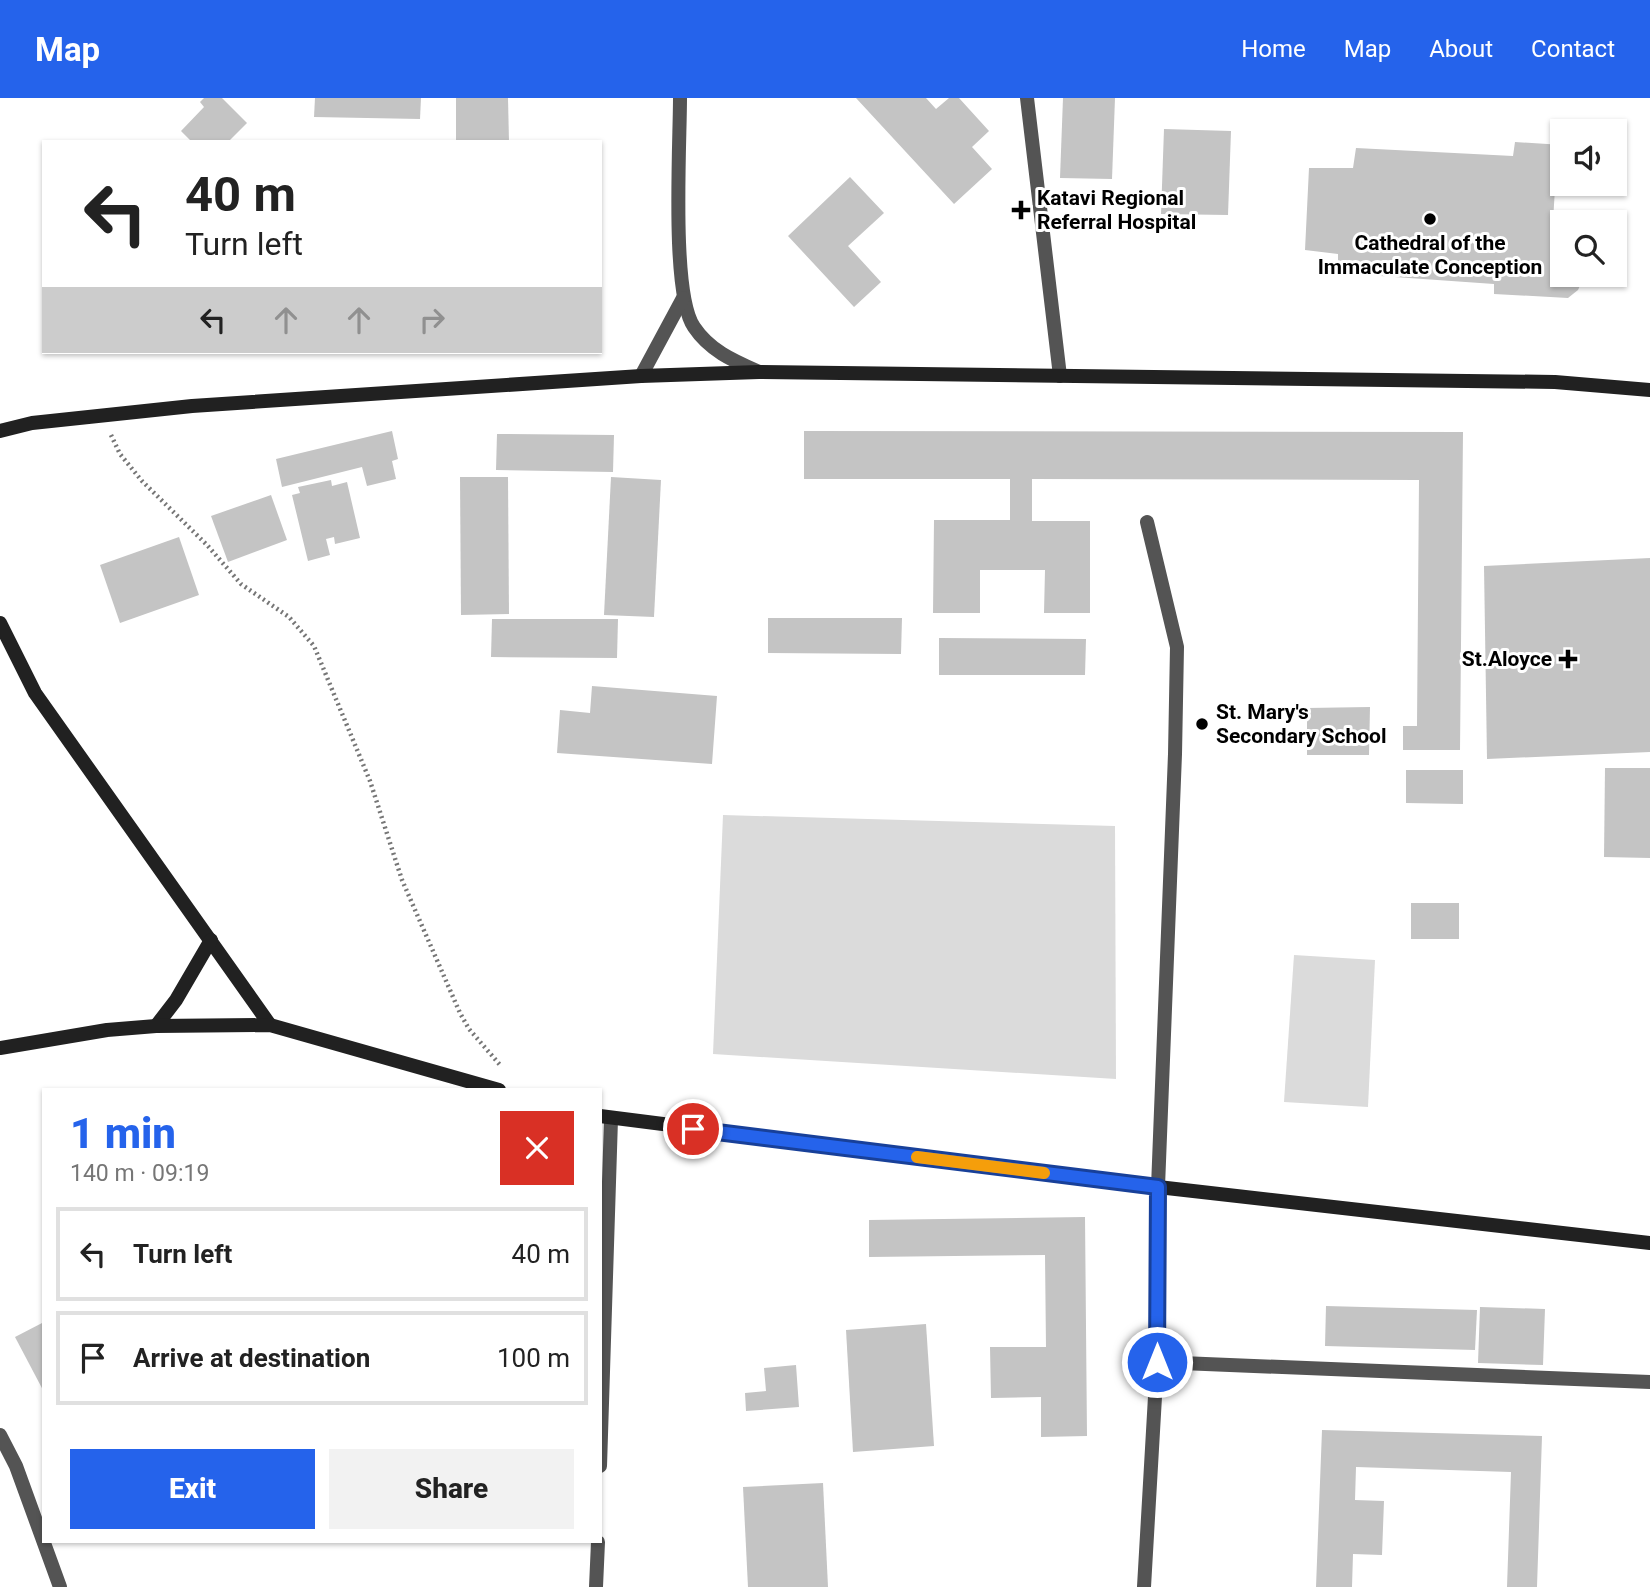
<!DOCTYPE html>
<meta charset="utf-8">
<style>
:root{--surface:#fff;--page:#f2f2f2;--text:#222;--muted:#767676;--line:#e0e0e0;--accent:#2563eb}
body{margin:0;font-family:Roboto,sans-serif;background:var(--page);color:var(--text);height:100vh;display:flex;flex-direction:column;font-size:26px;white-space:nowrap}
*{box-sizing:border-box;margin:0}
p{font-size:23px;color:var(--muted)}
.icon{flex:none;width:38px;height:38px;fill:none;stroke:currentColor;stroke-width:2;stroke-linecap:round;stroke-linejoin:round}
.map{position:relative;flex:1;overflow:hidden}
.side{position:absolute;left:42px;top:990px;width:560px;height:455px;display:flex;flex-direction:column;background:var(--surface);border-radius:0px;box-shadow:0 2px 5px #0004}
.side>*{flex:none}
.top-card{position:absolute;left:42px;top:42px;width:560px;height:214px;border-radius:0px;box-shadow:0 2px 5px #0004;background:#fff;color:var(--text);overflow:hidden}
.buttons{position:absolute;left:1550px;top:21px;display:grid;gap:14px}
.buttons a{display:grid;place-items:center;width:77px;height:77px;border-radius:0px;background:var(--surface);box-shadow:0 2px 5px #0004;font-size:35px}
.pin{position:absolute;display:grid;place-items:center;width:60px;height:60px;color:#fff;margin:-30px;border:4px solid #fff;border-radius:50%;box-shadow:0 2px 7px #0007}
.me{position:absolute;width:77px;margin:-38px;rotate:0deg;stroke-linejoin:round;filter:drop-shadow(0 0 5px #0008)}
.turn{display:flex;align-items:center;gap:24px;height:147px;padding:0 28px;font-size:32px}
.turn .icon{width:91px;height:91px;stroke-width:2.5}
.turn b{display:block;font-size:49px;line-height:60px}
.lanes{display:flex;align-items:center;height:66px;padding:0 28px;background:#0003;justify-content:center;gap:35px;direction:ltr}
.lanes .off{opacity:.35}
.round{display:grid;place-items:center;flex:none;width:74px;height:74px;border-radius:0px;background:var(--page)}
.overview{display:flex;align-items:center;justify-content:space-between;height:119px;padding:0 28px}
h1{font-size:42px;font-weight:800;line-height:52px;color:var(--accent)}
.button{display:flex;gap:14px;margin-top:auto;padding:14px 28px}
.button a{flex:1;height:80px;border-radius:0px;background:var(--accent);color:#fff;font-size:28px;font-weight:800;line-height:80px;text-align:center}
.button a+a{background:var(--page);color:var(--text)}
ul{padding:0;list-style:none}
li{display:flex;align-items:center;gap:21px;height:94px;margin:0 14px 10px;padding:0 14px;border:4px solid var(--line);border-radius:0px}
li div{flex:1}
li b{display:block;font-size:26px}
li em{font-style:normal}
header{display:flex;align-items:center;gap:42px;box-sizing:border-box;height:98px;padding:0 35px;background:var(--accent);color:#fff}
header strong{font-size:33px}
nav{display:flex;gap:38px;margin-inline-start:auto;font-size:24px}
.map>svg:first-child{display:block}
</style>
<header>
<strong>Map</strong>
<nav><a>Home</a><a>Map</a><a>About</a><a>Contact</a></nav>
</header>
<div class="map">
<svg width="1650" height="1489" viewBox="0 0 1650 1489">
<rect width="100%" height="100%" fill="#fff"/>
<g fill="#dbdbdb">
<polygon points="723,717 1115,728 1116,981 713,956"/>
<polygon points="1294,857 1375,862 1368,1009 1284,1004"/>
</g>
<g fill="#c4c4c4">
<polygon points="204,0 222,0 247,25 228,44 192,44 181,33 204,9 200,4"/>
<polygon points="315,0 421,0 420,21 314,19"/>
<polygon points="456,0 508,0 509,44 456,44"/>
<polygon points="856,0 926,0 936,11 949,0 959,0 989,33 972,49 992,71 954,106"/>
<polygon points="1063,0 1115,0 1112,81 1060,80"/>
<polygon points="1164,31 1231,33 1228,117 1161,116"/>
<polygon points="1515,44 1563,47 1563,86 1574,87 1555,90 1551,157 1563,157 1563,177 1582,177 1583,181 1578,192 1568,200 1494,196 1494,186 1338,175 1338,156 1305,152 1309,70 1353,70 1356,50 1513,58"/>
<polygon points="850,79 884,115 848,148 881,184 854,209 788,138"/>
<polygon points="392,333 398,361 392,363 396,381 367,388 362,369 282,389 276,361"/>
<polygon points="804,333 1463,334 1460,652 1403,652 1403,628 1417,628 1419,382 1032,381 1032,423 1090,423 1090,515 1044,515 1045,472 980,472 980,515 933,515 934,422 1010,422 1010,381 804,381"/>
<polygon points="497,336 614,337 613,374 496,372"/>
<polygon points="460,379 508,379 509,516 461,517"/>
<polygon points="611,379 661,382 654,519 604,517"/>
<polygon points="331,382 332,388 347,384 360,440 335,446 334,439 326,441 330,457 308,463 292,397 300,395 298,389"/>
<polygon points="271,397 287,442 228,464 211,418"/>
<polygon points="179,439 199,497 120,525 100,467"/>
<polygon points="1650,460 1650,654 1487,661 1484,468"/>
<polygon points="768,520 902,520 901,556 768,555"/>
<polygon points="492,521 618,521 617,560 491,559"/>
<polygon points="939,540 1086,541 1085,577 939,577"/>
<polygon points="592,588 717,598 712,666 557,655 560,612 590,615"/>
<polygon points="1370,609 1369,657 1307,657 1307,610"/>
<polygon points="1605,670 1650,670 1650,760 1604,759"/>
<polygon points="1406,672 1463,672 1463,706 1406,705"/>
<rect x="1411" y="805" width="48" height="36"/>
<polygon points="1085,1119 1087,1338 1041,1339 1041,1299 991,1300 990,1249 1046,1249 1045,1157 869,1159 869,1122"/>
<polygon points="1326,1208 1477,1212 1475,1252 1325,1248"/>
<polygon points="1480,1209 1545,1211 1543,1267 1478,1265"/>
<polygon points="44,1224 44,1294 15,1239"/>
<polygon points="926,1226 934,1348 853,1354 846,1232"/>
<polygon points="796,1267 799,1309 746,1313 745,1295 766,1293 764,1270"/>
<polygon points="1322,1332 1542,1338 1537,1489 1507,1489 1511,1374 1356,1369 1355,1402 1384,1403 1382,1457 1353,1456 1352,1489 1316,1489"/>
<polygon points="823,1385 828,1489 748,1489 743,1389"/>
</g>
<g fill="none" stroke-linecap="round" stroke-linejoin="round">
<polyline stroke="#767676" stroke-width="4.5" stroke-dasharray="2 3.5" stroke-linecap="butt" points="111,337 120,356 142,383 207,447 241,486 289,519 314,548 370,683 402,782 460,915 469,931 501,968"/>
<g stroke="#545454" stroke-width="14">
<polyline points="1027,0 1060,278"/>
<polyline points="1147,424 1177,549 1175,656 1158,1089"/>
<polyline points="1157,1264 1650,1284"/>
</g>
<g stroke="#545454" stroke-width="14">
<path d="M680 0C680 47 671 196 694 229 710 253 734 263 759 274"/>
<polyline points="641,278 683,200"/>
<polyline points="0,1337 16,1368 60,1489"/>
<polyline points="600,1368 611,1021"/>
<polyline points="596,1489 598,1444"/>
<polyline points="1144,1489 1157,1264 1158,1089"/>
</g>
<g stroke="#212121" stroke-width="14">
<polyline points="0,333 32,325 192,308 641,278 759,274 1555,284 1650,292"/>
<polyline points="0,525 35,595 270,927"/>
<polyline points="156,928 176,902 211,842"/>
<polyline points="0,950 107,932 156,928 270,927 499,992"/>
<polyline points="600,1018 1158,1089 1650,1145"/>
</g>
</g>
<g fill="none" stroke-linecap="round" stroke-linejoin="round">
<defs>
<polyline id="route" points="693,1031 1158,1089 1157,1264"/>
</defs>
<use href="#route" stroke="#184099" stroke-width="18"/>
<use href="#route" stroke="#2563eb" stroke-width="12"/>
<polyline stroke="#f59e0b" stroke-width="12" points="917,1059 1044,1075"/>
</g>
<g fill="#000" stroke="#fff" stroke-width="2.5">
<path d="M1017.5 101.5h7v7h7v7h-7v7h-7v-7h-7v-7h7z"/>
<circle cx="1430" cy="121" r="7"/>
<path d="M1564.5 550.5h7v7h7v7h-7v7h-7v-7h-7v-7h7z"/>
<circle cx="1202" cy="626" r="7"/>
</g>
<g text-anchor="middle" dominant-baseline="central" stroke-width="6" stroke-linejoin="round" paint-order="stroke">
<g font-size="21" font-weight="bold" fill="#000" stroke="#fff" text-anchor="start">
<text x="1037" y="100">Katavi Regional<tspan x="1037" dy="24">Referral Hospital</tspan></text>
<text x="1430" y="145" text-anchor="middle">Cathedral of the<tspan x="1430" dy="24">Immaculate Conception</tspan></text>
<text x="1552" y="561" text-anchor="end">St.Aloyce</text>
<text x="1216" y="614">St. Mary's<tspan x="1216" dy="24">Secondary School</tspan></text>
</g>
</g>
</svg>
<div class="buttons">
<a><svg class="icon" aria-label="sound" viewBox="0 0 24 24"><path d="M4 9h4l5-4v14l-5-4H4zM17 9q2 3 0 6"/></svg></a>
<a><svg class="icon" aria-label="search" viewBox="0 0 24 24"><circle cx="10" cy="10" r="6"/><path d="M15 15l6 6"/></svg></a>
</div>
<div class="pin" style="left:693px;top:1031px;background:#d93025"><svg class="icon" aria-label="arrive" viewBox="0 0 24 24"><path d="M6 21V4h12l-3 4 3 4H6"/></svg></div>
<svg class="me" style="left:1157px;top:1264px" viewBox="-20 -20 40 40"><circle r="17" fill="#2563eb" stroke="#fff" stroke-width="3"/><path d="M0-11L8 9 0 5-8 9z" fill="#fff"/></svg>
<div class="top-card">
<div class="turn"><svg class="icon" aria-label="left" viewBox="0 0 24 24"><path d="M17 20v-9H6M10 6l-5 5 5 5"/></svg><div><b>40 m</b>Turn left</div></div>
<div class="lanes"><svg class="icon" aria-label="left" viewBox="0 0 24 24"><path d="M17 20v-9H6M10 6l-5 5 5 5"/></svg><svg class="icon off" aria-label="ahead" viewBox="0 0 24 24"><path d="M12 20V5M6 11l6-6 6 6"/></svg><svg class="icon off" aria-label="ahead" viewBox="0 0 24 24"><path d="M12 20V5M6 11l6-6 6 6"/></svg><svg class="icon off" aria-label="right" viewBox="0 0 24 24"><path d="M7 20v-9h11M14 6l5 5-5 5"/></svg></div>
</div>
<section class="side">
<div class="overview"><div><h1>1 min</h1><p>140 m · 09:19</p></div><a class="round" style="background:#d93025;color:#fff"><svg class="icon" aria-label="close" viewBox="0 0 24 24"><path d="M6 6l12 12M18 6L6 18"/></svg></a></div>
<ul>
<li><svg class="icon" aria-label="left" viewBox="0 0 24 24"><path d="M17 20v-9H6M10 6l-5 5 5 5"/></svg><div><b>Turn left</b></div><em>40 m</em></li>
<li><svg class="icon" aria-label="arrive" viewBox="0 0 24 24"><path d="M6 21V4h12l-3 4 3 4H6"/></svg><div><b>Arrive at destination</b></div><em>100 m</em></li>
</ul>
<div class="button"><a>Exit</a><a>Share</a></div>
</section>
</div>
